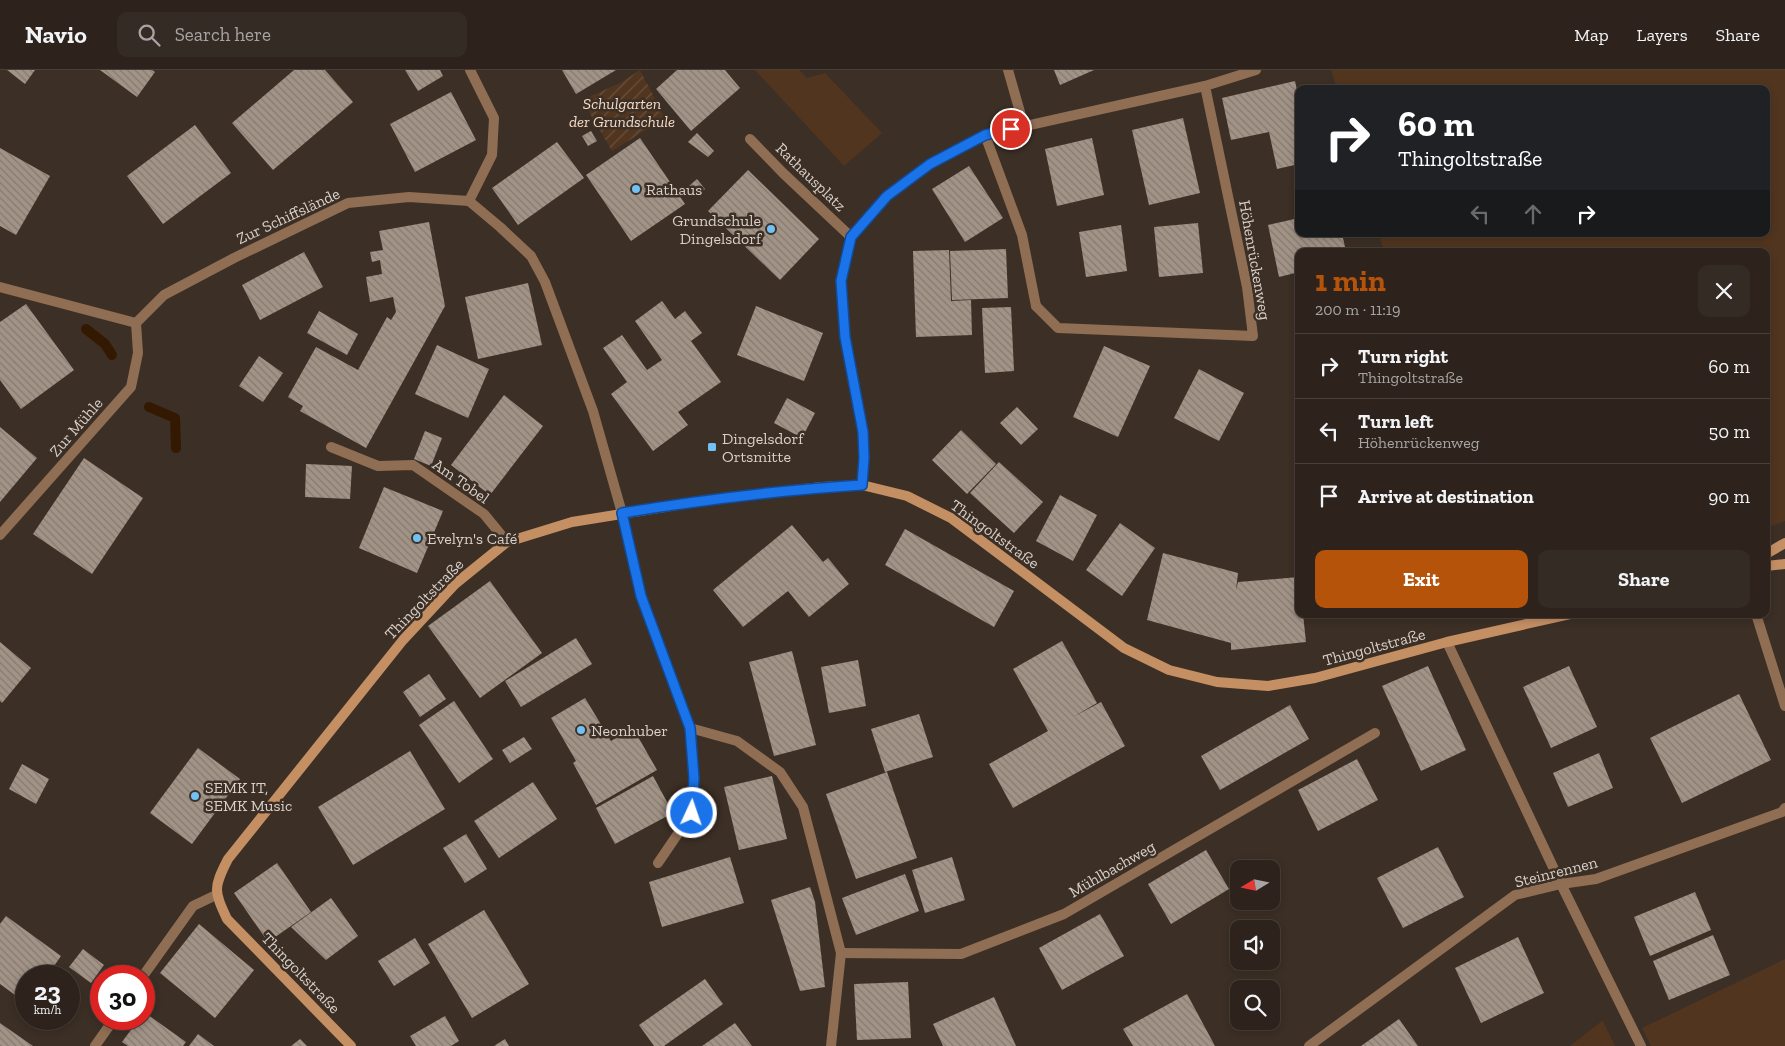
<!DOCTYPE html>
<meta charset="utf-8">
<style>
:root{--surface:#2d231c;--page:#352b25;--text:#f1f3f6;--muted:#a7a4a3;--line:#48403b;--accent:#b45309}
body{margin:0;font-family:"Zilla Slab",serif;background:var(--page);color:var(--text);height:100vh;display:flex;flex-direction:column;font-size:19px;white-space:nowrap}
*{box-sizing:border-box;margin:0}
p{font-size:16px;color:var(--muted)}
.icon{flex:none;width:28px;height:28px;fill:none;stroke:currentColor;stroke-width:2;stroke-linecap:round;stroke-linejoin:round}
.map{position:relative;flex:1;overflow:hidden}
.side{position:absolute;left:1295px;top:178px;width:475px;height:370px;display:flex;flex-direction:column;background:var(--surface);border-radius:10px;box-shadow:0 2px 8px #0003,0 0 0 1px var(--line)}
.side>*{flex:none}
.guide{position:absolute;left:1295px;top:15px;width:475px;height:152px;border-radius:10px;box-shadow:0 2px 8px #0003,0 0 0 1px var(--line);background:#202124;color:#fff;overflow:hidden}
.needle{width:32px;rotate:260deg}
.controls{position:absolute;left:1230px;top:790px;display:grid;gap:10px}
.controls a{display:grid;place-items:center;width:50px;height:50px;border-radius:10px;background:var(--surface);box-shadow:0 2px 8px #0003,0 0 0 1px var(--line);font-size:25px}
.speed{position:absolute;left:15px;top:895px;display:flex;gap:10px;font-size:25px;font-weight:700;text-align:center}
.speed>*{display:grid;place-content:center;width:65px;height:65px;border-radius:50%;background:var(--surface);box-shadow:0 2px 8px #0003,0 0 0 1px var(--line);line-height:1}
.speed small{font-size:12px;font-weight:400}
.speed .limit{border:8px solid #d22;background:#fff;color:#111}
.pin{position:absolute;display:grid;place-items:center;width:42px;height:42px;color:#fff;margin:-21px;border:2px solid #fff;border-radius:50%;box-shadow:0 1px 5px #0007}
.me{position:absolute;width:55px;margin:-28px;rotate:3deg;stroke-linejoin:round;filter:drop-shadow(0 0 4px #0008)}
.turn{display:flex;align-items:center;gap:18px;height:105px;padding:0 20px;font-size:22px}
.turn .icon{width:65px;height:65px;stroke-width:2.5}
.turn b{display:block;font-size:35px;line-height:42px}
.lanes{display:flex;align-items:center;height:48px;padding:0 20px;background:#0003;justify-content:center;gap:25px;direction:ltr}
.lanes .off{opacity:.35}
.round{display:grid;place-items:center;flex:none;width:52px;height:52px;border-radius:10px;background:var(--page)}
.summary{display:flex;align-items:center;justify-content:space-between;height:85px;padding:0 20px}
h1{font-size:30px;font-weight:800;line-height:38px;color:var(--accent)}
.button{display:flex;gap:10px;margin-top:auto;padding:10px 20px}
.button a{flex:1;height:58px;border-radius:10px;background:var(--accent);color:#fff;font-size:20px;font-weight:800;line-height:58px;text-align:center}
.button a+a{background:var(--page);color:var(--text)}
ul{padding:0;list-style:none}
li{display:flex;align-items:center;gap:15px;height:65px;padding:0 20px;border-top:1px solid var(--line)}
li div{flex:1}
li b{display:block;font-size:19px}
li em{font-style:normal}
header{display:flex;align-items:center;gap:30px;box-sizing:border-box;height:70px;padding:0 25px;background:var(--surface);border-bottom:1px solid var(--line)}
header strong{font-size:24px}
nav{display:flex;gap:28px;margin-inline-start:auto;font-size:18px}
.search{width:350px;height:45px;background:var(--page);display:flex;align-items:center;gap:12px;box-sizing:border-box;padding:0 18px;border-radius:10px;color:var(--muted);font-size:19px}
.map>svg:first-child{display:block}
</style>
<header>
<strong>Navio</strong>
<div class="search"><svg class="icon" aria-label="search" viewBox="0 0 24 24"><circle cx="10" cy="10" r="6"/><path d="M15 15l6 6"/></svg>Search here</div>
<nav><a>Map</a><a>Layers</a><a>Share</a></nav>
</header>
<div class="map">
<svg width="1785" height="976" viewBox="0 0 1785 976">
<defs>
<pattern id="garden-furrows" width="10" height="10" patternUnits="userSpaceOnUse" patternTransform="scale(1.25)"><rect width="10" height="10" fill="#51351f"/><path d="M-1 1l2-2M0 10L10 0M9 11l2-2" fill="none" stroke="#69513e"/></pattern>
<pattern id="building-back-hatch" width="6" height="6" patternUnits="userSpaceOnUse" patternTransform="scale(1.25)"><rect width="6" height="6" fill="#a29387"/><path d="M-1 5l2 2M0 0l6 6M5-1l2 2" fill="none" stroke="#857a70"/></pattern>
</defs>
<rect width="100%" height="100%" fill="#3c2f25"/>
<g fill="#51351f">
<polygon points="755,0 799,0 807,8 825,3 882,63 844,96"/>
<polygon points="1331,0 1785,0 1785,451 1766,458 1766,181 1384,181 1379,164 1766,164 1766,19 1337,19"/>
<polygon points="1785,889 1785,976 1651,976 1642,958"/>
<polygon points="1603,951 1615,976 1570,976 1602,951"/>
</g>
<polygon fill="url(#garden-furrows)" points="640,0 665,48 612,81 582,30 620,13"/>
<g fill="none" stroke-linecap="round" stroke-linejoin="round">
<g stroke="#341902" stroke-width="10">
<polyline points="86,259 105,274 112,285"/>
<polyline points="149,337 175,348 176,378"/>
</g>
</g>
<g fill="url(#building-back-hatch)">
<polygon points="7,0 35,0 25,14"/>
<polygon points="100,0 152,0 155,2 137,27"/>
<polygon points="294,0 325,0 353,32 273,100 232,53"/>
<polygon points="405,0 440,0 443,6 418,21"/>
<polygon points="562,0 616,0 576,24"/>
<polygon points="677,0 725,0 740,18 691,61 656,19"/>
<polygon points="1054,0 1094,0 1060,15"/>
<polygon points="1295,11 1299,29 1299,94 1277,99 1269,62 1231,70 1222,28"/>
<polygon points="451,22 476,70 415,102 390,54"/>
<polygon points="1183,48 1200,123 1149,135 1132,60"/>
<polygon points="195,55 231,103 163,154 127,106"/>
<polygon points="591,61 597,71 588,76 582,66"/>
<polygon points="697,63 714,81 708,87 688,72"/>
<polygon points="640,68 685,134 631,171 586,105"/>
<polygon points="1092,68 1104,125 1057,136 1045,79"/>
<polygon points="557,72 584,108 518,155 492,118"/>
<polygon points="0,78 50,106 16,165 0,156"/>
<polygon points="969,96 1003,148 965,172 932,119"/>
<polygon points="748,100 819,169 780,210 708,141"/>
<polygon points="697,109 705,119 698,126 689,116"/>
<polygon points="1299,148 1299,164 1342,164 1346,181 1299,181 1299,202 1279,207 1268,155"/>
<polygon points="429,152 445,236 366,378 300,341 303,336 288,327 316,277 358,300 387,247 391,250 396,242 393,227 370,232 366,207 382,204 380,190 372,192 370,182 383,180 379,161"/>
<polygon points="1198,153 1203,203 1159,207 1154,157"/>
<polygon points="1121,155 1127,201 1086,207 1079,162"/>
<polygon points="1006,179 1008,228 952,230 950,181"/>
<polygon points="949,180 951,231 971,230 972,265 916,267 913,181"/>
<polygon points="304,182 323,217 260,250 242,215"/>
<polygon points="528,213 542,275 478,289 465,227"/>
<polygon points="662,231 675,249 685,241 702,263 691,271 721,312 678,342 688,355 653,381 611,324 627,312 603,278 622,265 647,300 662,290 635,251"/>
<polygon points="26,234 74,300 21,339 0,310 0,252"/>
<polygon points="756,236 823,263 804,311 737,285"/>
<polygon points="1011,237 1014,301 985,303 982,238"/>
<polygon points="319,241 358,264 347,285 307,263"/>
<polygon points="437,275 489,299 468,348 415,324"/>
<polygon points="1104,276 1150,296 1118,367 1073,347"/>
<polygon points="259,286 283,303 263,332 239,316"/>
<polygon points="1199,299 1244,323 1219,371 1174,348"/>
<polygon points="504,325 543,356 490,425 451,395"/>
<polygon points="787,328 815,343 802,368 774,353"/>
<polygon points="1017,337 1038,359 1021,375 1000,353"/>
<polygon points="0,357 37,388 0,432"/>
<polygon points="961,360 996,394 967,424 932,390"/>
<polygon points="425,361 442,368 431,396 414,389"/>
<polygon points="84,388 143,428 92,504 33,464"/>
<polygon points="999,392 1043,432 1014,463 970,423"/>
<polygon points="306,394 352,396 350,429 305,427"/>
<polygon points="384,417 443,441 417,503 359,478"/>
<polygon points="1060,425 1097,445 1073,491 1036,471"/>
<polygon points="1120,453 1155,478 1122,526 1086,500"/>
<polygon points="792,455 823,492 828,488 849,514 809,547 788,521 743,557 713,520"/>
<polygon points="905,459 1014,521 994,557 885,495"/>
<polygon points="1163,483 1238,503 1236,520 1238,512 1299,507 1299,544 1303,544 1306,572 1231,580 1231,573 1147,550"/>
<polygon points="490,511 542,583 480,628 428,556"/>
<polygon points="576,568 592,594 521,637 505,611"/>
<polygon points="1062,571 1097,633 1073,647 1101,632 1125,676 1013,738 989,694 1048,661 1013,599"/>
<polygon points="0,572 31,598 2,633 0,631"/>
<polygon points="792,581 816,675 774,686 749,592"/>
<polygon points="858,590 866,636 829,643 821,597"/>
<polygon points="1428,596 1466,680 1421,701 1382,616"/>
<polygon points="1569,596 1597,657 1551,678 1523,617"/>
<polygon points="429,604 446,629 420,647 403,622"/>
<polygon points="1739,624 1771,690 1682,733 1650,668"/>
<polygon points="585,628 611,671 633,658 657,700 596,735 573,693 576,691 551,648"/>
<polygon points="454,631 493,689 459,713 419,655"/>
<polygon points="1290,635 1309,669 1220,720 1201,686"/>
<polygon points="919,644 933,687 885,702 871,659"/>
<polygon points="524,667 532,679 510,693 502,680"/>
<polygon points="198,678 240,709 192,774 150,743"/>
<polygon points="410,681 445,739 353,795 318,737"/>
<polygon points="1599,683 1613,718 1568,737 1553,703"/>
<polygon points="1357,689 1378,730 1318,761 1298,720"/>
<polygon points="22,694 49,709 36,734 9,719"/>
<polygon points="887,702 917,788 856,809 826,724"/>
<polygon points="653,706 673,743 615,774 596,738"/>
<polygon points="772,706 787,769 739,780 724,717"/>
<polygon points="533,712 557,749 499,788 474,751"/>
<polygon points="466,764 487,799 465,813 443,778"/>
<polygon points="1438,777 1464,827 1403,858 1377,808"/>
<polygon points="1206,780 1229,819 1171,854 1148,814"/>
<polygon points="730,787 744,833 662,857 649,812"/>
<polygon points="952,787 965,830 925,843 912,800"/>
<polygon points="277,793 311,842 268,872 234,823"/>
<polygon points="905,804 919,841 856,865 842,828"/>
<polygon points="810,817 815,832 825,917 800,921 771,830"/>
<polygon points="1695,822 1711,860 1650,886 1634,847"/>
<polygon points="331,828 358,866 326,890 291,857"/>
<polygon points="484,840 529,914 472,948 428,874"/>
<polygon points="1100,844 1124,886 1062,920 1039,878"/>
<polygon points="6,846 61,886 47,906 26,906 26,933 0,914 0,854"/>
<polygon points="199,854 254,900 215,948 160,903"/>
<polygon points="1713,865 1730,905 1669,930 1653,891"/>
<polygon points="1518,867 1544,923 1481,953 1455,898"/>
<polygon points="415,868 430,893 394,916 378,891"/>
<polygon points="83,879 104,895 91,913 69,897"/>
<polygon points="705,909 723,934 664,976 654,976 639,955"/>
<polygon points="908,912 911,968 857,970 854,914"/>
<polygon points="1187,924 1215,976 1133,976 1123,959"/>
<polygon points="994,927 1016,976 943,976 933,954"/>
<polygon points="144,942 186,972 183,976 128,976 122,972 139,949 144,949"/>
<polygon points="445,946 459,971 451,976 416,976 410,966"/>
<polygon points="1399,949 1418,976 1361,976"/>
<polygon points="0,953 33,976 0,976"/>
<polygon points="735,953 752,976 702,976"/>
<polygon points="198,964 214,976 189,976"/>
<polygon points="300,969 307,976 291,976"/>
<polygon points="505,969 509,976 494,976"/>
</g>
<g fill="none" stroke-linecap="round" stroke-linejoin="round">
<g stroke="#906e54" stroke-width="10">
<polyline points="985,65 1022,165 1036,236"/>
<polyline points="841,883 961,884 1064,844 1375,663"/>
</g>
<g stroke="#906e54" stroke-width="10">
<polyline points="1008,0 1024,56"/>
<polyline points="750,69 783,103 851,167"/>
<polyline points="469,131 492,85 494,48 470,0"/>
<polyline points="0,217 136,253"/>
<polyline points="1036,236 1058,258 1253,266 1247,217 1205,16"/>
<polyline points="136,253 164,225 234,188 348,133 409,127 469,131 500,157 531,186 545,212 593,341 622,443 641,526 690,658 737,671 780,702 803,737 841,883 831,976"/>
<polyline points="331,377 378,396 413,395 484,444 507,472"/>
<polyline points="862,415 864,388 863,362 845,267 841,211 851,167 887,126 930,94 985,65 1205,16 1256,0"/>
<polyline points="0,465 131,317 138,283 136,253"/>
<polyline points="1756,544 1785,636"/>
<polyline points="1447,572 1561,814 1641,976"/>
<polyline points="658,793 692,743 694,709 690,658"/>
<polyline points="143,906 193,836 216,825"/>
<polyline points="95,976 114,949"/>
<polyline points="1309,976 1515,825 1561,814 1596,809 1782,742 1785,738"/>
</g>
<g stroke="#c58f64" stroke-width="10">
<polyline points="1766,484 1785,473"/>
<polyline points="1766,496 1785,494"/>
<path d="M351 976 227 849C214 821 213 818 228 789L403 570 455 514 507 472 572 452 708 430 822 417 862 415 907 426 951 448 1124 578 1169 600 1217 612 1268 616 1315 608 1447 572 1570 544"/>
</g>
</g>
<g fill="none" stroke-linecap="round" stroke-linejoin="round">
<defs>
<path id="route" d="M692 743 694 708 690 658 641 526 622 443C701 430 781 420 862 415L864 388 863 362 845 267 841 211 851 167 887 126 930 94 985 65 1011 59"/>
</defs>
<use href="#route" stroke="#114b97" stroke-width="12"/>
<use href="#route" stroke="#1a73e8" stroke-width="9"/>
</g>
<g fill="#72c1f5" stroke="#3c2f25" stroke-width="2">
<circle cx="636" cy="119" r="5"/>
<circle cx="771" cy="159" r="5"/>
<rect x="707" y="372" width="10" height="10" rx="2.5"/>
<circle cx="417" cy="468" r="5"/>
<circle cx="581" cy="660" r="5"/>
<circle cx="195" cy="726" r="5"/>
</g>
<g text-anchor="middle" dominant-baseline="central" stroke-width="5" stroke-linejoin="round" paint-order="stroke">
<g font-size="16" font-style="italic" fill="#f6dbc7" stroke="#3c2f25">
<text x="622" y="33">Schulgarten<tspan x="622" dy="18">der Grundschule</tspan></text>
</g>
<g font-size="16" fill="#d8d0c9" stroke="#3c2f25">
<text transform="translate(811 107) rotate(44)">Rathausplatz</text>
<text transform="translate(288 146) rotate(-25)">Zur Schiffslände</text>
<text transform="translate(1255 190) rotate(80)">Höhenrückenweg</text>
<text transform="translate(76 357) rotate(-49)">Zur Mühle</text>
<text transform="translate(461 411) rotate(35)">Am Tobel</text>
<text transform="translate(995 464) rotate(36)">Thingoltstraße</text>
<text transform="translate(424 529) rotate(-46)">Thingoltstraße</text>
<text transform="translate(1374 577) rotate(-15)">Thingoltstraße</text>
<text transform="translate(1112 799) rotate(-30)">Mühlbachweg</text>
<text transform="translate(1556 802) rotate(-14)">Steinrennen</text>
<text transform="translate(301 903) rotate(46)">Thingoltstraße</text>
</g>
<g font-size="16" fill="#d8d0c9" stroke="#3c2f25" text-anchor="start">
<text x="646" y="119">Rathaus</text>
<text x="761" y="150" text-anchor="end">Grundschule<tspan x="761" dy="18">Dingelsdorf</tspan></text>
<text x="722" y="368">Dingelsdorf<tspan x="722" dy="18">Ortsmitte</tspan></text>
<text x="427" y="468">Evelyn's Café</text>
<text x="591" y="660">Neonhuber</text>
<text x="205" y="717">SEMK IT,<tspan x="205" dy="18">SEMK Music</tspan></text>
</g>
</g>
</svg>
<div class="controls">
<a><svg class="needle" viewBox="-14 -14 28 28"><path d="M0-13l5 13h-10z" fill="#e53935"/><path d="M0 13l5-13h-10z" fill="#a7a4a3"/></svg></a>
<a><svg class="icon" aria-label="sound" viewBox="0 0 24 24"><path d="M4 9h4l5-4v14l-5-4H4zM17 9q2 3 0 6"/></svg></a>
<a><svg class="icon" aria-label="search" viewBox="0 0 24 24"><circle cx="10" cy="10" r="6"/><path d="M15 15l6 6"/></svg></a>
</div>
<div class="speed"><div>23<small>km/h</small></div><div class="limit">30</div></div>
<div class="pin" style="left:1011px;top:59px;background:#d93025"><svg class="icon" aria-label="arrive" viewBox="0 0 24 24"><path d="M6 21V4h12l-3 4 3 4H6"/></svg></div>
<svg class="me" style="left:692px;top:743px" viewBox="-20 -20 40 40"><circle r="17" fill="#1a73e8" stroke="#fff" stroke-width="3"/><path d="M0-11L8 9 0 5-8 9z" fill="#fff"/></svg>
<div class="guide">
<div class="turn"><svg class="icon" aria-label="right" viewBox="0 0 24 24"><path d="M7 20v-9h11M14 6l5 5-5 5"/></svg><div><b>60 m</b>Thingoltstraße</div></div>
<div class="lanes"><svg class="icon off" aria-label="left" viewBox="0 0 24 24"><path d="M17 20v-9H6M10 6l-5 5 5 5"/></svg><svg class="icon off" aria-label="ahead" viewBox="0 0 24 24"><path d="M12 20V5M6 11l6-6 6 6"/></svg><svg class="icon" aria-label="right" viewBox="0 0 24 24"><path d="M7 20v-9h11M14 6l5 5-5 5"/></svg></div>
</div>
<section class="side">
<div class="summary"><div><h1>1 min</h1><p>200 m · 11:19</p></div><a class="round"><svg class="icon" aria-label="close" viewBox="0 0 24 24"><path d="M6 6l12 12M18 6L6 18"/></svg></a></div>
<ul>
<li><svg class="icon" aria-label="right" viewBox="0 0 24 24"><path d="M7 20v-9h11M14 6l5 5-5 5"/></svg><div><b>Turn right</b><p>Thingoltstraße</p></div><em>60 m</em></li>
<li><svg class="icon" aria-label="left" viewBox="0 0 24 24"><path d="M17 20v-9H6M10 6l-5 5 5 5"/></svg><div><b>Turn left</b><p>Höhenrückenweg</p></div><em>50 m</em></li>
<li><svg class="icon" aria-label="arrive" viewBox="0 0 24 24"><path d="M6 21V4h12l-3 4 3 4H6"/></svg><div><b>Arrive at destination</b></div><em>90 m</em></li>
</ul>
<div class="button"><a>Exit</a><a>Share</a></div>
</section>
</div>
